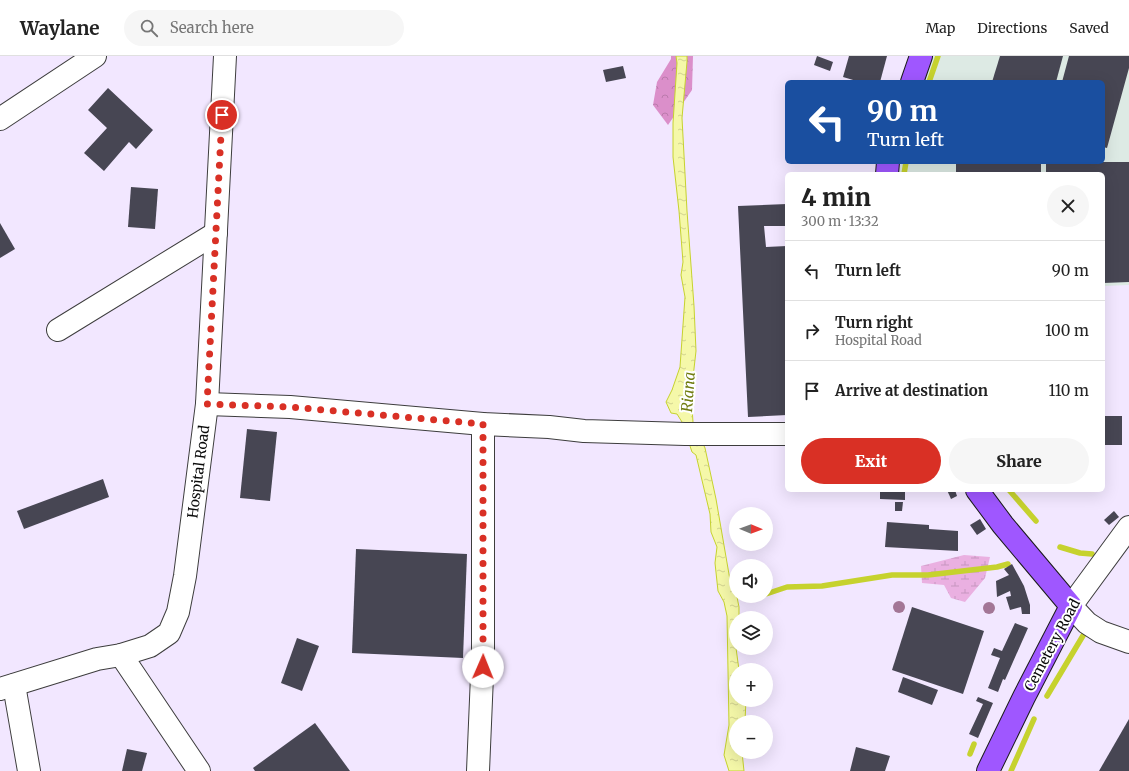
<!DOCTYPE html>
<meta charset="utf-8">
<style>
:root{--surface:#fff;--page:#f6f6f6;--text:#222;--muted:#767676;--line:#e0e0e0;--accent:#d93025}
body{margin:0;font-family:Merriweather,serif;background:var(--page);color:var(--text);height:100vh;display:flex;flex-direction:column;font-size:15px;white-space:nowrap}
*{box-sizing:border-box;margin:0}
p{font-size:13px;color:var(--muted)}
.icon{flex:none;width:22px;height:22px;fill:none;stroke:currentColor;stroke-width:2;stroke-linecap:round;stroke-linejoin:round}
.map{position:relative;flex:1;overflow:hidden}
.panel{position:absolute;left:785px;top:116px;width:320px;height:320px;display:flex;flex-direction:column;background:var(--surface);border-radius:6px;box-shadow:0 4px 16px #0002}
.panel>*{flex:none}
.guide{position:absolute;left:785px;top:24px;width:320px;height:84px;border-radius:6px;box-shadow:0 4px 16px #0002;background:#1a4fa0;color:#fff;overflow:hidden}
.needle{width:26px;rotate:91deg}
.buttons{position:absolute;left:729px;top:451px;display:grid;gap:8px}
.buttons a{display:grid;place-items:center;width:44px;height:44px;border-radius:50%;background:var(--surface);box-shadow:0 4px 16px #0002;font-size:20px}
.pin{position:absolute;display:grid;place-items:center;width:34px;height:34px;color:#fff;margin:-17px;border:2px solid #fff;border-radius:50%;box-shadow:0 1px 4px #0007}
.me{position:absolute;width:44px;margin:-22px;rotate:1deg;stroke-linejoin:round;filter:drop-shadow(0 0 3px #0008)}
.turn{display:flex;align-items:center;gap:14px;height:84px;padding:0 16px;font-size:18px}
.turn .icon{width:52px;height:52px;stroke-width:2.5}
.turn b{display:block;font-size:28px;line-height:34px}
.round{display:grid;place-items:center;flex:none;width:42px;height:42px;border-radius:21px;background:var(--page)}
.head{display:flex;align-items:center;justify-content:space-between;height:68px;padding:0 16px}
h1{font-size:24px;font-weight:800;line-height:30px}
.action{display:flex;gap:8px;margin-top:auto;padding:8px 16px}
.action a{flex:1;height:46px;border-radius:24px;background:var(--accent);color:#fff;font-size:16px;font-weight:800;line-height:46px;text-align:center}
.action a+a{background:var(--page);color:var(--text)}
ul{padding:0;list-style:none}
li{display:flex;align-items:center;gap:12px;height:60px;padding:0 16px;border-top:1px solid var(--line)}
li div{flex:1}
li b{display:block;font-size:15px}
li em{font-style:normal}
header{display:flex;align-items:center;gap:24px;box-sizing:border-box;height:56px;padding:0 20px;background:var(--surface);border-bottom:1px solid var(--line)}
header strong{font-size:19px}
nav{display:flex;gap:22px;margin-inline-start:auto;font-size:14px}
.search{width:280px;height:36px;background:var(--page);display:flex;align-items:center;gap:10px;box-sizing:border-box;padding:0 14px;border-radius:22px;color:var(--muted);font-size:15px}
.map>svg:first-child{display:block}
</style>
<header>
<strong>Waylane</strong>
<div class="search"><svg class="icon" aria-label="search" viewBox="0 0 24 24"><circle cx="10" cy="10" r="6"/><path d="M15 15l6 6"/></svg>Search here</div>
<nav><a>Map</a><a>Directions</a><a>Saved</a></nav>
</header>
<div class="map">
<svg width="1129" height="715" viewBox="0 0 1129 715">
<defs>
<pattern id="forest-crowns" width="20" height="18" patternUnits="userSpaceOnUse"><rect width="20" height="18" fill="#db8fca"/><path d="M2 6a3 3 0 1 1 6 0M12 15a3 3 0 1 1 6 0" fill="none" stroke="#bb7aac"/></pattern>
<pattern id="wetland-marsh" width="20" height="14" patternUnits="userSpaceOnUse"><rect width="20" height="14" fill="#eab0e1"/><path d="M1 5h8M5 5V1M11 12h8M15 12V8" fill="none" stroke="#c796c0"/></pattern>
<pattern id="water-ripples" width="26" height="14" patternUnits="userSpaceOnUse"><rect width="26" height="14" fill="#f5f8a9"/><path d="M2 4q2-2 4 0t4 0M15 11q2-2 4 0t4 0" fill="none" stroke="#d1d390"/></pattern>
</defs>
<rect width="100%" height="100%" fill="#f2e7ff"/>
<polygon fill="#ddeae4" points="933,0 1129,0 1129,229 1103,230 1103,118 898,118 901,106 1103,106 1103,26 924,26"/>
<polygon fill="url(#forest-crowns)" points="671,0 693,0 692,34 668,69 653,49 657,26 671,3"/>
<polygon fill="url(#wetland-marsh)" points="964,499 990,501 985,522 965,546 951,542 944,529 922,527 921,510"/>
<polygon fill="url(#water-ripples)" stroke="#c6d22e" points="676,0 687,0 687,6 682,62 687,155 694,250 696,295 691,339 693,366 705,392 716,443 730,524 737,541 739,551 739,562 736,562 736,592 739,614 736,614 736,644 746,644 745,665 745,666 736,666 736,696 742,696 744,715 729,715 724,699 729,669 727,560 724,546 718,535 715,507 717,491 711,476 710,458 696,399 692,396 682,366 677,358 671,357 666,346 672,334 680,311 685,241 681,219 683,206 679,155 673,101 673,67 677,7"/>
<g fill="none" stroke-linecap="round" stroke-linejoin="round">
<g stroke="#c6d22e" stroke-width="5.5">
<polyline points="929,26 938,0"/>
<polyline points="904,118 906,106"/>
<polyline points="1009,434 1036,465"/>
<polyline points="1060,491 1080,497 1092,498"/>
<polyline points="766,538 787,531 822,530 892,519 928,519 997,511 1008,508"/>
<polyline points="1047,640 1084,578"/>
<polyline points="970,698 974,688"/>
<polyline points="1011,715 1034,663"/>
</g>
</g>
<g fill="#474653">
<polygon points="817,0 833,6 830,15 814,9"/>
<polygon points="849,0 887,0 880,26 860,26 843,21"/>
<polygon points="1000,0 1063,0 1056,26 992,26"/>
<polygon points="1069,0 1129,0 1129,12 1107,92 1103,91 1103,26 1062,26"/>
<polygon points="623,10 626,22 606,26 603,14"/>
<polygon points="108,32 153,74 136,93 129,86 104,115 84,97 107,72 88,54"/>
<rect x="956" y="106" width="85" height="12"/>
<polygon points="1046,106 1129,106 1129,226 1103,227 1103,118 1046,118"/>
<polygon points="131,131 158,133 155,173 128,171"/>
<polygon points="787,148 787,170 764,170 766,191 787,190 787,359 748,361 738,150"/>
<polygon points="0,167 15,193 0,202"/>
<rect x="1103" y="360" width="19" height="29"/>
<polygon points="247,373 277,376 270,445 240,442"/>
<polygon points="103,423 109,441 24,473 17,455"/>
<polygon points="880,434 905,434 905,444 880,443"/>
<polygon points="947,434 955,434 957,440 951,443"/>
<polygon points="895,446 903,446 902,455 895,455"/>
<polygon points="1114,455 1119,461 1109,469 1104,464"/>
<polygon points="980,463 986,473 977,479 970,469"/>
<polygon points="887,466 929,469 929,473 958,475 958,495 885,491"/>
<polygon points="356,493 467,498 463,602 352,597"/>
<polygon points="1012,508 1024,530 1030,549 1030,558 1022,558 1021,551 1010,554 1006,541 1011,540 1010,535 997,541 996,525 1009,519 1004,513"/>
<polygon points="912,551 984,575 963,638 892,614"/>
<polygon points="1015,567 1028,572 1005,624 1003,623 998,636 988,632 1000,602 991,599 994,592 1002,595"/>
<polygon points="297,582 319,590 302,635 281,627"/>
<polygon points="903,621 938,634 932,649 898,636"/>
<polygon points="978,641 993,647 978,682 969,678 983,648 976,645"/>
<polygon points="1129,663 1129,715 1099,715"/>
<polygon points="315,667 350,715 255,715 253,712"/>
<polygon points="856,691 890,700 885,715 850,715"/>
<polygon points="127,693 147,697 142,715 122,715"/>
</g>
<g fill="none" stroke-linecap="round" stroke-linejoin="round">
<defs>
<g id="minor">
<polyline points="0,63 95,0"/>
<polyline points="58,274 216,177"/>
<polyline points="207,348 290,351 483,368 549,371 584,375 685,378 787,378"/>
<polyline points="1129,471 1071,550 1087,567 1101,576 1129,586"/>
<polyline points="121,599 199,715"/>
<polyline points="14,629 29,715"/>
<path id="s1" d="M0 633 97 603 121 599 150 590 169 577 178 556 185 520 207 348 225 0"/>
<polyline points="478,715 483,596 483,368"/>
</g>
<g id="major">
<polyline points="912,26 921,0"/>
<polyline points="887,118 888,106"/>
<polyline points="977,434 1003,469 1071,550 1024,641 988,715"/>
</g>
</defs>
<use href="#minor" stroke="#3d3d3d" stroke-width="24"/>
<use href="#major" stroke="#1b1b1b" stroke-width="24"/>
<use href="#minor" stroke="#fff" stroke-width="22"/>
<use href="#major" stroke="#9f57ff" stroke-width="22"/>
</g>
<g fill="#a37696">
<circle cx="899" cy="551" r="6"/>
<circle cx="989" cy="552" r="6"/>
</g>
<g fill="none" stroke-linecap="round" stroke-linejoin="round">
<polyline stroke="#d93025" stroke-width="7" stroke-dasharray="0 12.6" points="222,59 207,348 290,351 483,368 483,611"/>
</g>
<g text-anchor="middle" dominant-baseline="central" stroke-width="4" stroke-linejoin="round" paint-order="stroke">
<g font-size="14" fill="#0a0a0a" stroke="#fff">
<text stroke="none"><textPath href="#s1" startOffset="344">Hospital Road</textPath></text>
<text transform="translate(1052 589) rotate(-62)">Cemetery Road</text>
</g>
<g font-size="15" font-style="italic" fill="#707c10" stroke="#fff">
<text transform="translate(688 336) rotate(-86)">Riana</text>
</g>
</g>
</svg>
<div class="buttons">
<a><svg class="needle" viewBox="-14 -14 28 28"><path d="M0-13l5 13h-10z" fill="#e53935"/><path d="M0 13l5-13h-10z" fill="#767676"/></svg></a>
<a><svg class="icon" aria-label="sound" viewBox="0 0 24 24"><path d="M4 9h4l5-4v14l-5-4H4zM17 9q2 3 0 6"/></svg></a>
<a><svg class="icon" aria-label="layers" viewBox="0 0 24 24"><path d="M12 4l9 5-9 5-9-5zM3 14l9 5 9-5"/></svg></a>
<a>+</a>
<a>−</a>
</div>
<div class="pin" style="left:222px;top:59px;background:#d93025"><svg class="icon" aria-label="arrive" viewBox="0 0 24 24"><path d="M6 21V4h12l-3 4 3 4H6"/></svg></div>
<svg class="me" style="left:483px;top:611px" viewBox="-20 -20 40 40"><circle r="19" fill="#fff"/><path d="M0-13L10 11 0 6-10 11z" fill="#d93025"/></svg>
<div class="guide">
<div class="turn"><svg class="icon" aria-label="left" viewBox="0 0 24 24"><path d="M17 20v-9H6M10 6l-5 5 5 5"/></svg><div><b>90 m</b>Turn left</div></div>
</div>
<section class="panel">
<div class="head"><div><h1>4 min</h1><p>300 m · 13:32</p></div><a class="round"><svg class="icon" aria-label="close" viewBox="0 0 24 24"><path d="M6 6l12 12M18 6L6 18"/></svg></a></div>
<ul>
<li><svg class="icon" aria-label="left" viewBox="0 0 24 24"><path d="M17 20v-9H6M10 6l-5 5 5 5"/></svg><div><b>Turn left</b></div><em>90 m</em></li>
<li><svg class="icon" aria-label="right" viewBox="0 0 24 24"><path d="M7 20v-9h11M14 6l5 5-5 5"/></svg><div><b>Turn right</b><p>Hospital Road</p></div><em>100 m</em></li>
<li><svg class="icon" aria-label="arrive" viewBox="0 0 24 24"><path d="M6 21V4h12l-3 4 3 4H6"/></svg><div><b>Arrive at destination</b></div><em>110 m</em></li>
</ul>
<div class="action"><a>Exit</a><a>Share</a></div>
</section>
</div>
